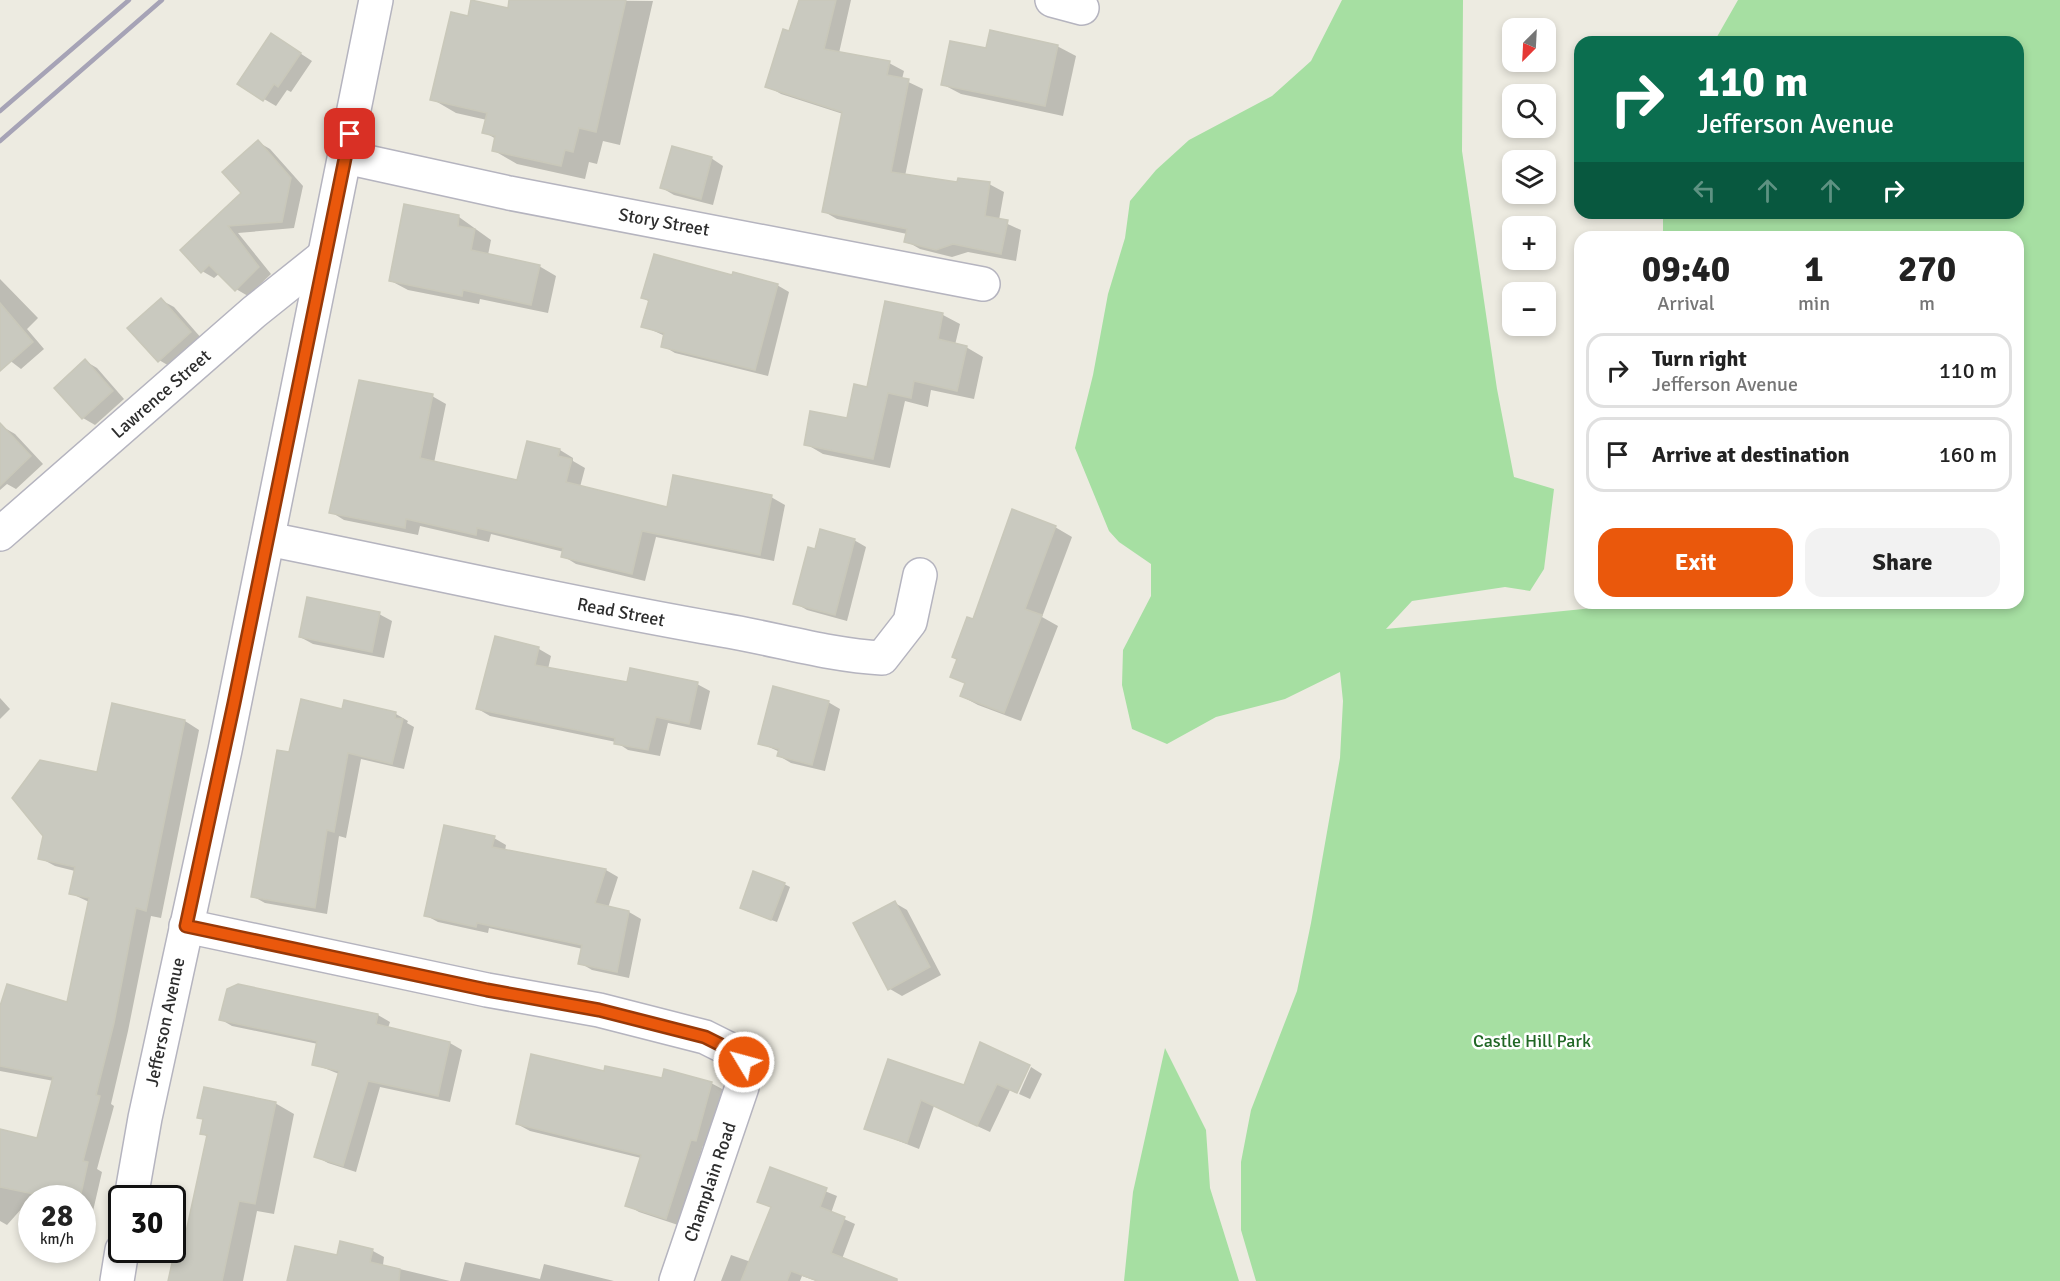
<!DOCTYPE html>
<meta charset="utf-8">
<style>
:root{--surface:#fff;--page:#f2f2f2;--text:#222;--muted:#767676;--line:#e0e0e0;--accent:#ea580c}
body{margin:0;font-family:Signika,sans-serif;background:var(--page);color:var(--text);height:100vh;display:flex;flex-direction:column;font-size:22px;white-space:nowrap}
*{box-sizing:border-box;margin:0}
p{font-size:20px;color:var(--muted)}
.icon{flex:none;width:33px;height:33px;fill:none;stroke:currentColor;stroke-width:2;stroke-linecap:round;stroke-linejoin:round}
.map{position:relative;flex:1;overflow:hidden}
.side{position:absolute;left:1574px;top:231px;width:450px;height:378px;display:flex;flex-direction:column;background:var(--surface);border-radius:18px;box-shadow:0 3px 9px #0003}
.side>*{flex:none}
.guide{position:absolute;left:1574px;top:36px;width:450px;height:183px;border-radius:18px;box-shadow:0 3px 9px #0003;background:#0b6e4f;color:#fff;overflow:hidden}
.needle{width:39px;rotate:204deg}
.fabs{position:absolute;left:1502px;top:18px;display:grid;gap:12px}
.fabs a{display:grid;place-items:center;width:54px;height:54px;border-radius:12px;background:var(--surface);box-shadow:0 3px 9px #0003;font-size:30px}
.speed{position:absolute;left:18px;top:1185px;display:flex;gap:12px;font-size:30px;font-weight:700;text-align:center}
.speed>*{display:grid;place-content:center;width:78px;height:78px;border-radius:50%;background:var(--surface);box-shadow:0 3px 9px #0003;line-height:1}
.speed small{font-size:15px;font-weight:400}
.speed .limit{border:3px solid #111;border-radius:9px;background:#fff;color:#111}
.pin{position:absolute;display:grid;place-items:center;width:51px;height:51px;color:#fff;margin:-26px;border-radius:12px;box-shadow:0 3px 9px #0006}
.me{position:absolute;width:66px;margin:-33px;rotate:307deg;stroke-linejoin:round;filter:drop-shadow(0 0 4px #0008)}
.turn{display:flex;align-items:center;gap:21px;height:126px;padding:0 24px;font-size:27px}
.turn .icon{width:78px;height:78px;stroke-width:2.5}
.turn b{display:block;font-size:42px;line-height:51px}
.lanes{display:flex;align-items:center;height:57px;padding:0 24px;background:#0003;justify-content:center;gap:30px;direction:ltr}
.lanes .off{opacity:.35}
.eta{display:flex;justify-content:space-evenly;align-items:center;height:102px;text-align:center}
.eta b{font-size:36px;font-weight:800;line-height:42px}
.primary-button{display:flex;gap:12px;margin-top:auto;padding:12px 24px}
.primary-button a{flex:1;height:69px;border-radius:18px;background:var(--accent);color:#fff;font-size:24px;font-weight:800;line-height:69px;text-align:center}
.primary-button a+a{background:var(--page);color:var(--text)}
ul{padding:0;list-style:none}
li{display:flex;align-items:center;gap:18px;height:75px;margin:0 12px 9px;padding:0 12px;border:3px solid var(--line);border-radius:18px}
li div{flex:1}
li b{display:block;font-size:22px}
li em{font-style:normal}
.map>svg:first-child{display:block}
</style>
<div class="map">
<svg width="2060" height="1281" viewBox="0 0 2060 1281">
<rect width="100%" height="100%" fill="#edebe1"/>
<g fill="#a6dfa2">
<polygon points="1342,0 1463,0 1462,151 1497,389 1514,477 1554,489 1544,569 1530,591 1505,587 1412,601 1386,629 1642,603 2018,603 2018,237 1663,237 1663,213 2018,213 2018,42 1714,42 1738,0 2060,0 2060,1281 1256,1281 1241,1230 1241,1162 1251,1110 1297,991 1311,923 1340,758 1343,701 1340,672 1285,699 1216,717 1167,744 1132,729 1122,685 1123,650 1151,596 1151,564 1119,542 1109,531 1075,448 1093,375 1108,294 1125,238 1130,201 1156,170 1189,140 1272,96 1311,61"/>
<polygon points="1165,1048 1206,1130 1210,1188 1239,1281 1124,1281 1133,1192"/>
</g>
<g fill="#0003">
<polygon points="511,0 653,1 620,145 603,141 597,164 589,162 585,179 517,164 493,150 496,139 484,132 487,120 456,113 432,99 469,17 509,9"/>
<polygon points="801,0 851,0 839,53 889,63 904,71 902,79 923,89 905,176 958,184 989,184 1004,192 999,220 1021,230 1016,261 968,252 952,257 920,249 906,241 907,234 837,219 823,211 843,114 781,94 767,86 790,33"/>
<polygon points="283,42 312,61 291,92 287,90 276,106 264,99"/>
<polygon points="1057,46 1076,56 1063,116 961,94 942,84 987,50"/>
<polygon points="258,142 270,149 303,186 294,228 238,233 271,274 248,296 236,289 220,273 214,278 202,271 243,193"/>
<polygon points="711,158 723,166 713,205 674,195 662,188"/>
<polygon points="405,206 459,217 491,240 488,255 539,266 556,276 548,313 480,299 479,304 408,290 391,281"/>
<polygon points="733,277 777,285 789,292 768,376 675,353 663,346 665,336 643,326 650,302 643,298"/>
<polygon points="0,279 38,318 27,329 44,349 21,369 0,353"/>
<polygon points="161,300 174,307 202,339 171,367 159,360"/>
<polygon points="886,302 943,315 960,324 955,345 966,347 983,357 974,399 931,390 928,407 905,401 890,468 823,454 806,444 848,420 868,388"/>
<polygon points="85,361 97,368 124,399 95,425 83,418"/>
<polygon points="432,396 446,404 434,463 518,482 528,442 560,450 573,458 573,461 585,468 580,487 668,509 771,497 785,505 774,561 656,537 645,581 576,564 563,556 564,552 491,534 489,542 420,526 418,535 344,520 331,512"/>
<polygon points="3,427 15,434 43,464 16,489 7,484 0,490 0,429"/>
<polygon points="1055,527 1072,537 1042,617 1058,626 1021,721 978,705 961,696 966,684 952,676 974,621"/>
<polygon points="854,540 866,547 847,621 807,610 795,603 816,550"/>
<polygon points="379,614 392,621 384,658 313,644 300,637"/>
<polygon points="496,638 539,649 551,656 548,669 629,684 697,684 710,691 701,730 668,723 660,756 628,750 616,742 490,716 478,709"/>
<polygon points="0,698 10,709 0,719"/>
<polygon points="828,702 840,709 825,771 791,763 779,756 780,752 760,743"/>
<polygon points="343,711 396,714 408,721 407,723 414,727 404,769 361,759 346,838 339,836 327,914 265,903 252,896 290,754"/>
<polygon points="185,721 199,730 161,918 151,916 128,1031 111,1104 114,1106 97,1169 102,1172 93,1211 82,1209 82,1198 31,1198 7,1225 0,1221 0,1188 12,1133 38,1139 54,1081 0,1071 0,1011 68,1004 89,902 70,893 75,871 55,866 40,858 98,773"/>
<polygon points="494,838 506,845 505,851 606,870 618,877 608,908 629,912 641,919 629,978 592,970 580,963 583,949 489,928 488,933 438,922 425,915"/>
<polygon points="784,884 790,887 777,922 747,911"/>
<polygon points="895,903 907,910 941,975 902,996 890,989"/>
<polygon points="238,986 378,1015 390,1022 388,1028 450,1043 462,1050 450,1102 380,1087 356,1172 328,1163 315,1156 339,1074 314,1064 318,1044 232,1026 220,1019"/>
<polygon points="889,1061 965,1087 1028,1066 1016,1093 1010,1090 990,1132 934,1106 919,1149 866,1128"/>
<polygon points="1031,1067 1042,1074 1030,1099 1019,1094"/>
<polygon points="605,1073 711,1083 724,1090 708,1147 703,1146 678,1225 639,1212 627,1205 641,1158 530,1131 517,1124"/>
<polygon points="275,1103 294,1114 274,1214 257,1211 243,1281 170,1281 187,1234 208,1137 201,1133 204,1120 199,1117"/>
<polygon points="771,1169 837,1196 831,1213 855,1224 842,1259 865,1281 816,1281 802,1276 800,1281 721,1281 731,1255 751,1262 772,1208 759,1201"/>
<polygon points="373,1251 384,1257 383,1265 450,1281 289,1281 338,1257"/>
<polygon points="465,1262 540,1279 544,1264 614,1281 460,1281"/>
</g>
<g fill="#c9c9bf" stroke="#c9c8ba" stroke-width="1.5">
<polygon points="471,0 508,8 509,0 626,0 596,132 579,128 573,152 565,150 561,166 492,151 495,136 482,133 487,113 430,100 451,12 468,16"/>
<polygon points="799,0 836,0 824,49 890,61 887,75 909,79 891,172 957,182 958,178 990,182 985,216 1008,220 1001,254 953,244 936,250 904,242 907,229 822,212 842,112 765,87 783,29 789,31"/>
<polygon points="990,30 1058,45 1045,106 941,85 950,41 986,48"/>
<polygon points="271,33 301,53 278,87 274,84 263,101 237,84"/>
<polygon points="258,140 291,178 282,222 228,226 259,267 235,291 209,265 201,273 180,250 241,193 222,172"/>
<polygon points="672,146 712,157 701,199 660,188"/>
<polygon points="404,204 459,215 458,226 475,229 471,250 540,265 531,305 463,290 462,296 389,281"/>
<polygon points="654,254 732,275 733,272 778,284 755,370 661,347 664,333 641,327 649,300 641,298"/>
<polygon points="161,298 191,332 158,362 127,328"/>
<polygon points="885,301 943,313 938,339 967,346 957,391 914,381 911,398 888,393 873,459 804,445 810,411 847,418 854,384 867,387"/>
<polygon points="0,303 33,342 0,371"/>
<polygon points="85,359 113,391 82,419 54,388"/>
<polygon points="359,380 433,394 420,458 517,480 527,441 560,449 558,456 572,459 566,482 667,507 673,475 772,495 760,555 642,531 632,574 561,557 563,548 477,528 476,535 406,519 405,528 329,513"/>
<polygon points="0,423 31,456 0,486"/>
<polygon points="1012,509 1056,526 1025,609 1042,615 1004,713 960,696 965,683 950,677 957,659 952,657 967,617 973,619"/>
<polygon points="820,529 855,539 835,615 793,604 808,547 815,549"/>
<polygon points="307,597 380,612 372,652 299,637"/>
<polygon points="495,636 539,647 535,665 627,682 630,668 698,682 689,724 656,717 648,750 614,744 615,738 476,709"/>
<polygon points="773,686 829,701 812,765 777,756 779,749 758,744"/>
<polygon points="301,699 342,709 344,700 396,712 395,718 403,719 392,764 348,753 334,832 327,830 315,908 251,897 277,750 289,752"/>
<polygon points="112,703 185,720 146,911 136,908 114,1023 96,1095 100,1096 83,1161 88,1162 80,1198 53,1198 0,1187 0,1129 37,1138 53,1077 0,1066 0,1006 7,984 67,1002 89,898 69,894 75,867 38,859 43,836 12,798 40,760 97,772"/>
<polygon points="444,825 495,836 492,847 606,869 595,903 629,911 617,972 578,964 582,945 477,923 476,927 424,916"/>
<polygon points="753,871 785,883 771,920 740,908"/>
<polygon points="895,901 930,967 888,990 853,923"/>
<polygon points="238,984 378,1014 376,1024 450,1042 438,1096 368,1081 343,1166 314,1157 339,1071 312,1065 317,1041 219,1020 227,989"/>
<polygon points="980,1042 1030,1065 1017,1093 997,1084 977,1126 921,1100 907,1143 864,1129 888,1059 964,1085"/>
<polygon points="531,1054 604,1071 605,1066 662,1078 664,1069 712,1082 696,1141 691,1140 666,1219 625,1206 641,1155 516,1124"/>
<polygon points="204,1087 276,1102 255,1204 239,1201 222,1281 168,1281 179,1231 186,1232 207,1135 200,1134 203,1119 197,1118"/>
<polygon points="770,1167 827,1188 820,1207 845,1217 831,1253 897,1279 897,1281 818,1281 791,1271 787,1281 741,1281 771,1207 757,1202"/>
<polygon points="340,1241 373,1249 370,1262 400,1269 399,1281 287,1281 295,1246 337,1255"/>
</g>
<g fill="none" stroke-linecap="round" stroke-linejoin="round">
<defs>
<g id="street">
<polyline points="1052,0 1082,8"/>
<polyline points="345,157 509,193 983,284"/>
<polyline points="0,534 254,312 324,256"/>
<path d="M268 539C419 569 570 604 722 630 776 639 828 655 882 658L910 622 920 575"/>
<polyline points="186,926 487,990 599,1010 705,1037 733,1051 744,1063 742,1087 676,1281"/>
</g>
<g id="secondary">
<polyline points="131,1198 145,1118 225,750 376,0"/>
<polyline points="117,1281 122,1250"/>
</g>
</defs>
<use href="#street" stroke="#b5b4bf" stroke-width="36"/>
<use href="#secondary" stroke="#b5b4bf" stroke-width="36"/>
<use href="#street" stroke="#fff" stroke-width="33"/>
<use href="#secondary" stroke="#fff" stroke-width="33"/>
<g stroke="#a6a3b6" stroke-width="4.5">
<polyline points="0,111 129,0"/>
<polyline points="0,141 162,0"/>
</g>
</g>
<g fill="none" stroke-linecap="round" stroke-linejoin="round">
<defs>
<polyline id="route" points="350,134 234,703 186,926 487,990 599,1010 705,1037 733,1051 744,1062"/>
</defs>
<use href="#route" stroke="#983908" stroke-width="15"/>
<use href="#route" stroke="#ea580c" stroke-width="10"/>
</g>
<g text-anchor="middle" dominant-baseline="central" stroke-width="5" stroke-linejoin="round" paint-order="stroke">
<g font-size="18" fill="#2d2d2d" stroke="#fff">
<text transform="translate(664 222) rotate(10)">Story Street</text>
<text transform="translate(161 394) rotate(-41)">Lawrence Street</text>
<text transform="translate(621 612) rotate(11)">Read Street</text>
<text transform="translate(165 1022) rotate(-78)">Jefferson Avenue</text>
<text transform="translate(710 1182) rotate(-71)">Champlain Road</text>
</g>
<g font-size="18" fill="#206725" stroke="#fff">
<text x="1532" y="1041">Castle Hill Park</text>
</g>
</g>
</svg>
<div class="fabs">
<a><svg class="needle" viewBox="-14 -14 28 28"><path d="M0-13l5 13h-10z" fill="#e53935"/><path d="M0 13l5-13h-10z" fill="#767676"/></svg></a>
<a><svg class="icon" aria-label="search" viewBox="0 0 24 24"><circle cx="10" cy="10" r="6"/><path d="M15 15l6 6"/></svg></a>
<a><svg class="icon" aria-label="layers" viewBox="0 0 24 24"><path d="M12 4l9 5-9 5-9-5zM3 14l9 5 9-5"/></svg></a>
<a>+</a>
<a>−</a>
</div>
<div class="speed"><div>28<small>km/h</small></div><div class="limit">30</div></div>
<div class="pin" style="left:350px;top:134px;background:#d93025"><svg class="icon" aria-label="arrive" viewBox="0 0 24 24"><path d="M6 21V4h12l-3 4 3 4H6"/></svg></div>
<svg class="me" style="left:744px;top:1062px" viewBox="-20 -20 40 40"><circle r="17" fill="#ea580c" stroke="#fff" stroke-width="3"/><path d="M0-11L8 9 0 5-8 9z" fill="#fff"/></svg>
<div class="guide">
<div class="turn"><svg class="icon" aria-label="right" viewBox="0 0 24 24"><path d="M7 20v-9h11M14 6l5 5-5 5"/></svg><div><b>110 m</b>Jefferson Avenue</div></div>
<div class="lanes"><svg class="icon off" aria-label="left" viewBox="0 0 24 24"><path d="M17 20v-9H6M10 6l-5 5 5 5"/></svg><svg class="icon off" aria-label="ahead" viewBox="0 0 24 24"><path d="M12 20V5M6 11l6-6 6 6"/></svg><svg class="icon off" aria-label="ahead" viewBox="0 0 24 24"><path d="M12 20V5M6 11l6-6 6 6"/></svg><svg class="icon" aria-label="right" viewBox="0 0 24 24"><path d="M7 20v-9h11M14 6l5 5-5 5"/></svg></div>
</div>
<section class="side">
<div class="eta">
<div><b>09:40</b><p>Arrival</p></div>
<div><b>1</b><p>min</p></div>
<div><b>270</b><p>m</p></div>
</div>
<ul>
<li><svg class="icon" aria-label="right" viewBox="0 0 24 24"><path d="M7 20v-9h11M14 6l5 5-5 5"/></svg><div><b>Turn right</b><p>Jefferson Avenue</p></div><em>110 m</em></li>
<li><svg class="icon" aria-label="arrive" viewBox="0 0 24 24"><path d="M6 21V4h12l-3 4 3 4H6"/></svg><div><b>Arrive at destination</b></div><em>160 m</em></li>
</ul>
<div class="primary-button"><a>Exit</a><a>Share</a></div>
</section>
</div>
